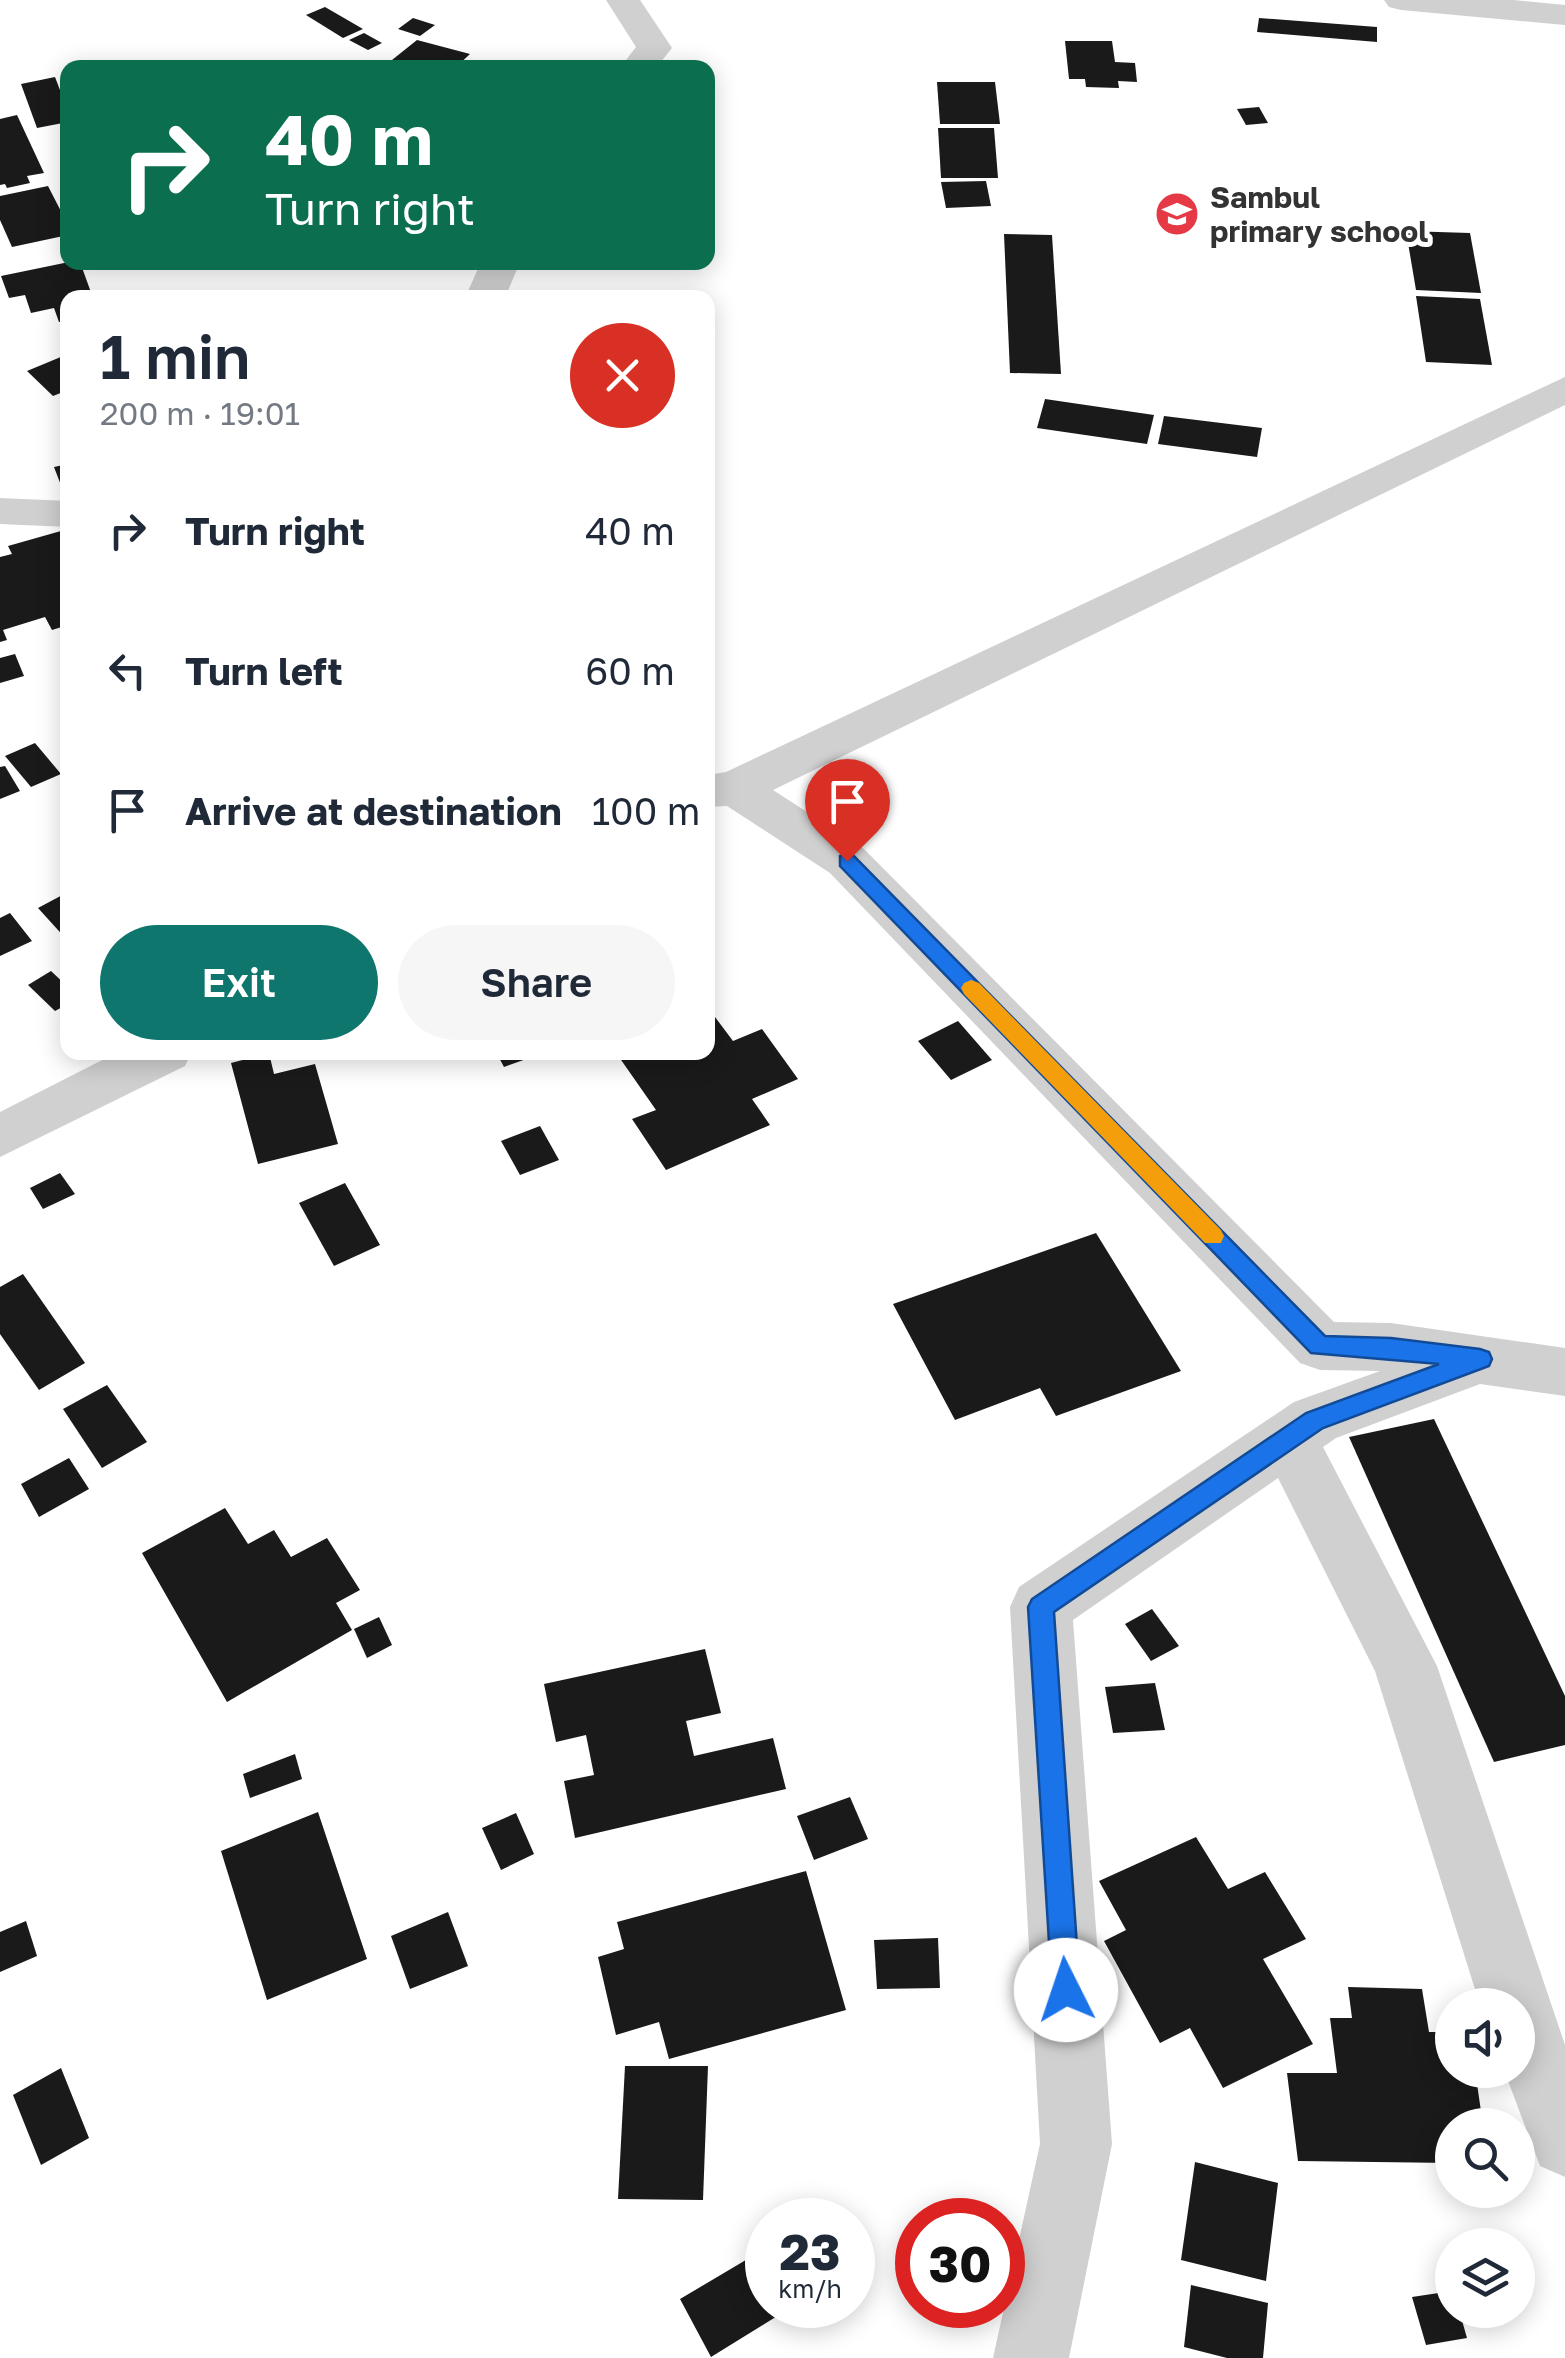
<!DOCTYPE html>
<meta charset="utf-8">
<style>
:root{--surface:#fff;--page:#f6f6f7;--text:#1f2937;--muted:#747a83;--accent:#0f766e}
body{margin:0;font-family:"Golos Text",sans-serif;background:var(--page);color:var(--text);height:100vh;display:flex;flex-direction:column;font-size:38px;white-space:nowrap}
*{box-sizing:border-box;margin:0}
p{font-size:32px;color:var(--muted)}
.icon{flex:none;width:55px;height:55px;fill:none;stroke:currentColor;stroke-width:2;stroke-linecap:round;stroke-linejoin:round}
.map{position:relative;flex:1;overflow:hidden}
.panel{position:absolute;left:60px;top:290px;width:655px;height:770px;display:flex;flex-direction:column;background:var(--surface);border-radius:20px;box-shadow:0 5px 25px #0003}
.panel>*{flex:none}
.banner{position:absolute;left:60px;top:60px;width:655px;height:210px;border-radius:20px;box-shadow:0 5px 25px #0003;background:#0b6e4f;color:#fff;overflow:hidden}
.tools{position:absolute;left:1435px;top:1988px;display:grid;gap:20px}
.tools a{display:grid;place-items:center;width:100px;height:100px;border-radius:50%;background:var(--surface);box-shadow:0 5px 25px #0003;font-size:50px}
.speed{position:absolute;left:745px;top:2198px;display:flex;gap:20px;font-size:50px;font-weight:700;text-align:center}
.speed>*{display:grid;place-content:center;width:130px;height:130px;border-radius:50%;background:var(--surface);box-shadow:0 5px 25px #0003;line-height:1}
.speed small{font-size:25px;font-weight:400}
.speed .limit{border:15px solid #d22;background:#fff;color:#111}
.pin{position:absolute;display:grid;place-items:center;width:85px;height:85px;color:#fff;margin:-102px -42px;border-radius:50% 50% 50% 0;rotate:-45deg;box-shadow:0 0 10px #0007}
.pin .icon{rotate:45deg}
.me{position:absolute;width:110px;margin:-55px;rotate:356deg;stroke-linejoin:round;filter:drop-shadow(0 0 8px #0008)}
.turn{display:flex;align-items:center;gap:35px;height:210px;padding:0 40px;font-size:45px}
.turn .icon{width:130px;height:130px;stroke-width:2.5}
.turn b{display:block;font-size:70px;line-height:85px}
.round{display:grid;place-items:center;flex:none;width:105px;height:105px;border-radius:52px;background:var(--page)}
.summary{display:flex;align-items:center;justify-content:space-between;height:170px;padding:0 40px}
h1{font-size:60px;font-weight:600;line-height:75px}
.button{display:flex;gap:20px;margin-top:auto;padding:20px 40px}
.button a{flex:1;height:115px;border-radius:60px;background:var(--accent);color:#fff;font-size:40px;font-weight:600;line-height:115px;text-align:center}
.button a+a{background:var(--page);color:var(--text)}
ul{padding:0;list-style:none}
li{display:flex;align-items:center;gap:30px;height:140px;padding:0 40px}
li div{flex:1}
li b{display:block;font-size:38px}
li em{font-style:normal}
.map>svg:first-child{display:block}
</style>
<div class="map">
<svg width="1565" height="2358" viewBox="0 0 1565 2358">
<rect width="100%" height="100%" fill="#fff"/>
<g fill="#1a1a1a">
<polygon points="325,7 363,29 343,38 306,15"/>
<polygon points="413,18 435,25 420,36 398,29"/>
<polygon points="1259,18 1377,27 1377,42 1257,32"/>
<polygon points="364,33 382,43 368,50 349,40"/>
<polygon points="417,40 470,54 455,68 420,68 392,60"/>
<polygon points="1065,41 1112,41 1115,62 1135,63 1137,82 1118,81 1119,88 1086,87 1085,79 1069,79"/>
<polygon points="55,77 68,111 68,122 37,128 21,84"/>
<polygon points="937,82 995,82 1000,124 940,124"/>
<polygon points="1259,107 1268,123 1246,125 1237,109"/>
<polygon points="17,115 44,173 27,176 30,183 7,188 5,184 0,185 0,119"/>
<polygon points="938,128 994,128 998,178 941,178"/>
<polygon points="986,181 991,206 946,208 941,182"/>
<polygon points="48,186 68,225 68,235 12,247 0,220 0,196"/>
<polygon points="1278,195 1289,206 1269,211 1258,199"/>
<polygon points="1406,231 1470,233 1481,293 1416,290"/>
<polygon points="1004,234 1052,235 1061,374 1010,373"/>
<polygon points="69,262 80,262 93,298 68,298 68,321 59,322 54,308 31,313 25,295 9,298 1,276"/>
<polygon points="1416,296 1480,299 1492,365 1426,362"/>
<polygon points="68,354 68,390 53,396 27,371"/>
<polygon points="1045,399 1154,415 1147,444 1037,428"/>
<polygon points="1164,416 1262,428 1257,457 1158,444"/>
<polygon points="68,464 68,501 67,501 54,467"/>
<polygon points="68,529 68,625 52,630 45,617 3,630 7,640 0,642 0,557 12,554 8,546"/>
<polygon points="15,654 24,676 0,683 0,658"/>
<polygon points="35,743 61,774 31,787 5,756"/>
<polygon points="5,766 20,791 0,799 0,767"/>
<polygon points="68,892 68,941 38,908"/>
<polygon points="10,913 32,941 0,956 0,918"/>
<polygon points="51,971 68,987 68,1004 55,1011 28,985"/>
<polygon points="715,1017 733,1041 762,1029 798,1079 752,1099 770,1125 666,1170 632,1119 656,1110 619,1057 629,1052 708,1052 708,1020"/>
<polygon points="958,1021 992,1060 951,1080 918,1041"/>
<polygon points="496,1052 543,1052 543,1053 504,1067"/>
<polygon points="269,1053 274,1074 315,1064 338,1144 258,1164 231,1063"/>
<polygon points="540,1126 559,1160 520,1175 501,1141"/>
<polygon points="60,1173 75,1194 43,1209 30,1188"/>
<polygon points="345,1183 380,1245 334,1266 299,1203"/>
<polygon points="1096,1233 1181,1371 1056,1416 1040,1388 955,1420 893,1304"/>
<polygon points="23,1274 85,1363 39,1390 0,1334 0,1287"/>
<polygon points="107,1385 147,1442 102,1468 63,1409"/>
<polygon points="1434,1419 1565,1696 1565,1745 1494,1762 1349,1437"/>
<polygon points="69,1458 89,1489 39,1517 21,1484"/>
<polygon points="225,1508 248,1544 274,1530 291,1557 327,1538 360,1590 336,1603 352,1630 227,1702 142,1553"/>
<polygon points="1152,1609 1179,1646 1151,1661 1125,1624"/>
<polygon points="379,1617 392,1645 367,1658 354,1629"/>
<polygon points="705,1649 721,1713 686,1721 694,1756 773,1738 786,1789 575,1838 564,1781 594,1775 586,1735 556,1742 544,1684"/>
<polygon points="1155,1683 1165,1730 1113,1733 1105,1687"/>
<polygon points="295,1754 302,1779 250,1798 243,1774"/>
<polygon points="850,1797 868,1839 814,1860 797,1816"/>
<polygon points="318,1812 367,1959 267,2000 221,1851"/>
<polygon points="516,1813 534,1854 501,1870 482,1828"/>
<polygon points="1196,1837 1228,1889 1265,1872 1306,1939 1263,1959 1313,2044 1223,2088 1190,2028 1160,2043 1104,1941 1126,1930 1099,1881"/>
<polygon points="806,1871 846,2010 669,2059 659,2022 616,2035 598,1957 624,1949 617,1922"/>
<polygon points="448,1912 468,1966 410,1989 391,1936"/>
<polygon points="26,1921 37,1956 0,1972 0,1932"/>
<polygon points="938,1938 940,1988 877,1989 874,1940"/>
<polygon points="1348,1987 1422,1989 1429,2032 1452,2032 1452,2070 1475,2070 1483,2125 1452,2125 1452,2163 1298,2161 1287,2073 1337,2073 1330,2018 1352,2018"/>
<polygon points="625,2066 708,2066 703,2200 618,2199"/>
<polygon points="61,2068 89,2138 41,2165 13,2095"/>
<polygon points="1195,2162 1278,2183 1266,2281 1181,2260"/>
<polygon points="768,2247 768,2305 795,2305 711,2357 680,2299"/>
<polygon points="1191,2285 1268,2303 1263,2358 1227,2358 1184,2347"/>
<polygon points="1452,2291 1452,2310 1459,2310 1467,2338 1426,2345 1412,2297"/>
</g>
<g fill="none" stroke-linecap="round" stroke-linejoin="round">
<g fill="#d0d0d0" fill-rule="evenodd">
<polygon points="606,0 640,0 672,48 656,68 620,68 636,47"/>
<polygon points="1384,0 1514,0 1565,5 1565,25 1401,10 1389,7"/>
<polygon points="481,262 520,262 505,298 465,298"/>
<polygon points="1565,377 1565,405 773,790 864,849 1334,1322 1391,1323 1565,1348 1565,1396 1480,1384 1336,1438 1323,1447 1437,1666 1565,2045 1565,2177 1540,2166 1504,2070 1518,2070 1518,2005 1480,2005 1375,1671 1278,1478 1073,1620 1112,2144 1069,2358 993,2358 1040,2144 1010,1607 1019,1587 1294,1402 1380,1371 1320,1370 1300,1363 830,873 727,806 708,807 708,775 726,772"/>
<polygon points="0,498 68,501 68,527 0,524"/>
<polygon points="118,1052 192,1052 185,1066 0,1157 0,1112"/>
</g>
</g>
<polygon fill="#1a73e8" stroke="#114b97" stroke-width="2.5" points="847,854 854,856 1325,1336 1391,1338 1480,1349 1489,1352 1492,1359 1489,1366 1323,1428 1054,1612 1080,1990 1076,2000 1066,2004 1056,2000 1052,1990 1028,1607 1032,1599 1306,1413 1439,1364 1311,1353 840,866 840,856"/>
<polygon fill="#f59e0b" points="971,980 979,983 1221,1230 1224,1236 1221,1243 1205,1243 964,994 961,988 964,983"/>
<defs>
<symbol id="school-disc" viewBox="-11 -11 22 22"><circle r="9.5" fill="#e63946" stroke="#fff"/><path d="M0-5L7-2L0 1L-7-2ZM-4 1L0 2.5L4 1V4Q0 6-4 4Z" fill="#fff"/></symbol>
</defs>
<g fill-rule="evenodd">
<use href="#school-disc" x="1152" y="189" width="50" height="50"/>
</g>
<g text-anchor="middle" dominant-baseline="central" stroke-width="10" stroke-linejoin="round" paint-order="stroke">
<g font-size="30" font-weight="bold" fill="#333" stroke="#fff" text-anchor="start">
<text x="1210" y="197">Sambul<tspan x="1210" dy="34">primary school</tspan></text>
</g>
</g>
</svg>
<div class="tools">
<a><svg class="icon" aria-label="sound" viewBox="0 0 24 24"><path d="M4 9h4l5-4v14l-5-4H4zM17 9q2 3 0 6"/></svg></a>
<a><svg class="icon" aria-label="search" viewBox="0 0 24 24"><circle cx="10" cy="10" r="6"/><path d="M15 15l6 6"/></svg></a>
<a><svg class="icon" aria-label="layers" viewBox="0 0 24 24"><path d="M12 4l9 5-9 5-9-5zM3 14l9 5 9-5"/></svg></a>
</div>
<div class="speed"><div>23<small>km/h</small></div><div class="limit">30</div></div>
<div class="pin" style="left:847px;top:861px;background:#d93025"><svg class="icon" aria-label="arrive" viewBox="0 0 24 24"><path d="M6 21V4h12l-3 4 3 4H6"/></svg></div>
<svg class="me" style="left:1066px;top:1990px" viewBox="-20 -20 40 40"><circle r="19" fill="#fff"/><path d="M0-13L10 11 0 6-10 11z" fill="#1a73e8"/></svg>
<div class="banner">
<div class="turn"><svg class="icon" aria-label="right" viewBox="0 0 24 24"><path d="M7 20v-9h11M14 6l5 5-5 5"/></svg><div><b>40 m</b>Turn right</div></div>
</div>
<section class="panel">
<div class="summary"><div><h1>1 min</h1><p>200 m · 19:01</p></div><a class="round" style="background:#d93025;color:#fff"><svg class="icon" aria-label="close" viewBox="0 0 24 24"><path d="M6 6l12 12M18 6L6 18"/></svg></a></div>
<ul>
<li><svg class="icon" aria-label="right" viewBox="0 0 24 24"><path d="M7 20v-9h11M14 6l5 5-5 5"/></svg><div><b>Turn right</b></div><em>40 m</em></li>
<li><svg class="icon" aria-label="left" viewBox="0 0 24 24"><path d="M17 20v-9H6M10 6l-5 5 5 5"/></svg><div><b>Turn left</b></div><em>60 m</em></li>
<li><svg class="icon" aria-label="arrive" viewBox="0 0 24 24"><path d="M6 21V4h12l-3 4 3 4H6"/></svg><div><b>Arrive at destination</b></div><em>100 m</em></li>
</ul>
<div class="button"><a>Exit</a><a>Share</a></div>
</section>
</div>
